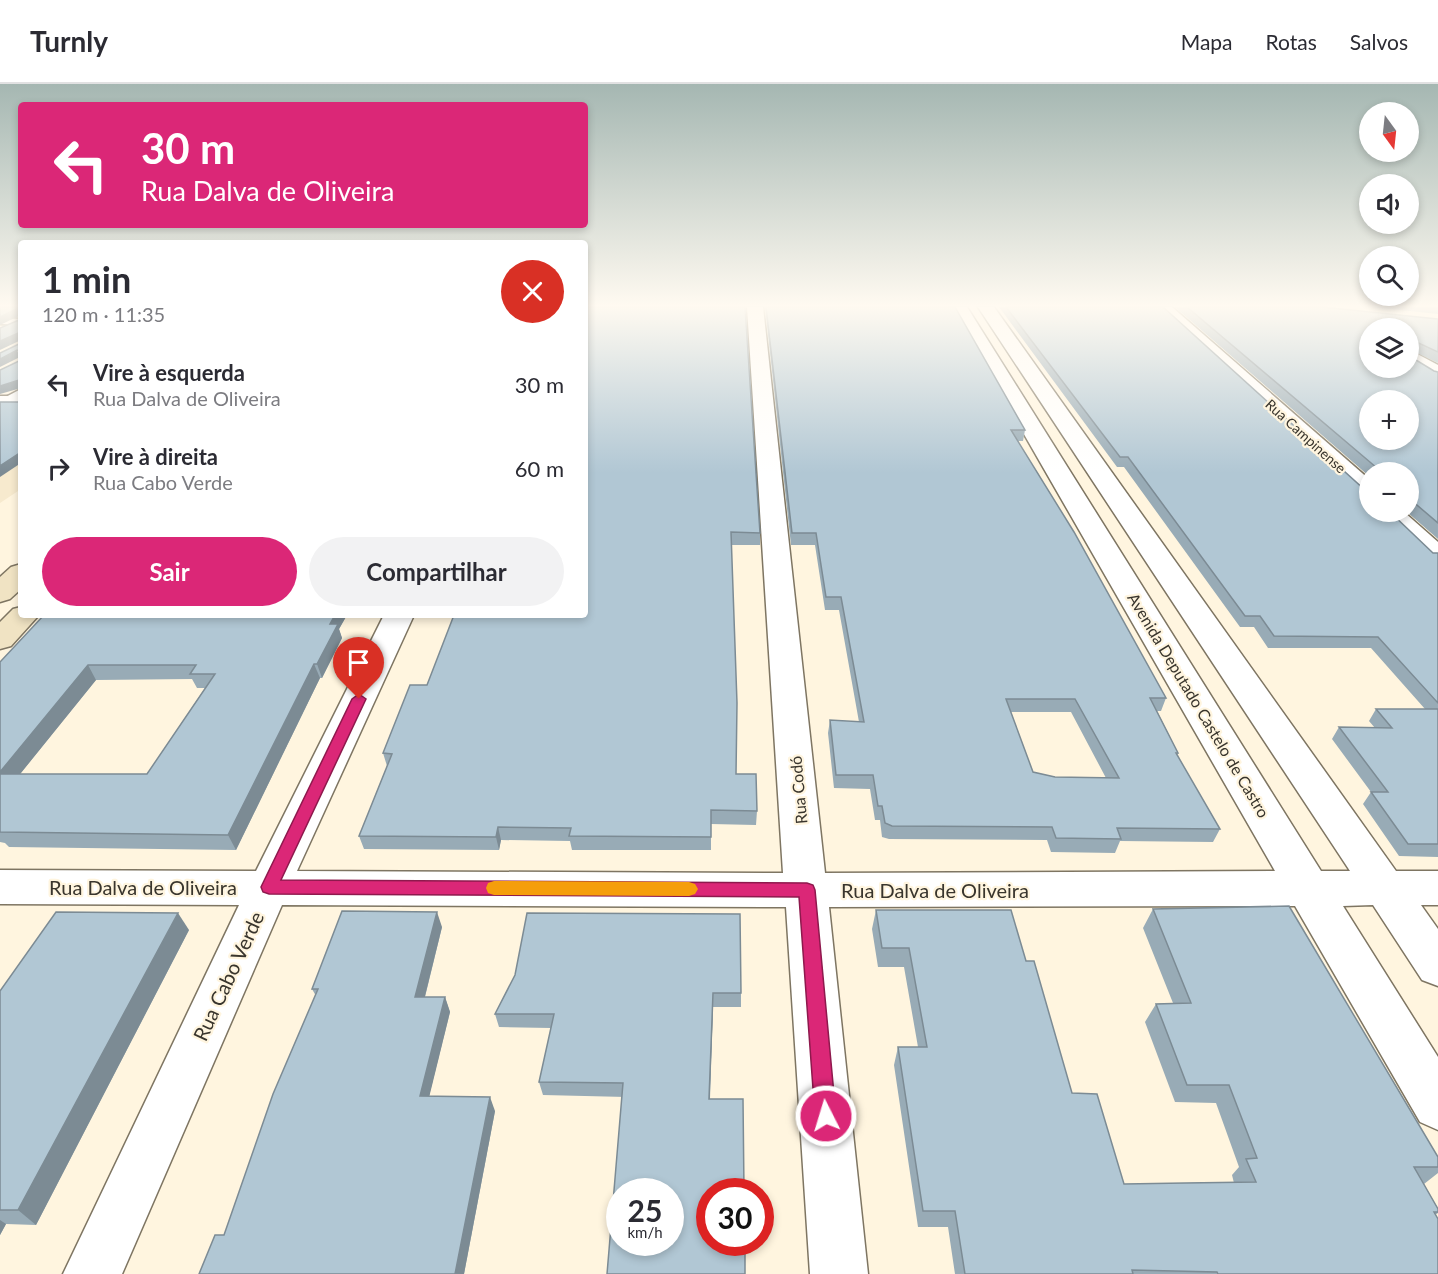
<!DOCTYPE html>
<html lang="pt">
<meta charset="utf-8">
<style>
:root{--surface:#fff;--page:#f2f2f3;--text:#2b2b33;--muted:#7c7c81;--line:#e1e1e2;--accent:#db2777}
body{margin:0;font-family:Lato,sans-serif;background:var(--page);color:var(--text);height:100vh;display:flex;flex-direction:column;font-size:22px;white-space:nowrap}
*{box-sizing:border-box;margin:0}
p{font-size:20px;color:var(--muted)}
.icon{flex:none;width:33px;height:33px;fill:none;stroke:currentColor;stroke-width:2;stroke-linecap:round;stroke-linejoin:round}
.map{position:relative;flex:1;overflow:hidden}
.sheet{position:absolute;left:18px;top:156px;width:570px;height:378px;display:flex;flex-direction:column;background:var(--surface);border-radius:6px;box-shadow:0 3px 9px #0003}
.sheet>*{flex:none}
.guide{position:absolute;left:18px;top:18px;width:570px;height:126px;border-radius:6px;box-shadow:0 3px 9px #0003;background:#db2777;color:#fff;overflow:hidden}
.needle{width:39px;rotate:165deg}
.tools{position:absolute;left:1359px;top:18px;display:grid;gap:12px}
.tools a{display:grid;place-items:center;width:60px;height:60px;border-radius:50%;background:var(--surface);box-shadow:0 3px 9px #0003;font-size:30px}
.speed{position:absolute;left:606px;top:1094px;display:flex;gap:12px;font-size:30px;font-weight:700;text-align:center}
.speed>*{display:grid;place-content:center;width:78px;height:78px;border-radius:50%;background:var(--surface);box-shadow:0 3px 9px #0003;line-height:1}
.speed small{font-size:15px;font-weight:400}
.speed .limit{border:9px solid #d22;background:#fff;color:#111}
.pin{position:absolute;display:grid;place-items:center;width:51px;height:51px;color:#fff;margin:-62px -26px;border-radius:50% 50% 50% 0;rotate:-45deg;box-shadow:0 0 6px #0007}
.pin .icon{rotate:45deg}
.me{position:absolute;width:66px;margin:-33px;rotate:355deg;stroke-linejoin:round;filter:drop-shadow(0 0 4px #0008)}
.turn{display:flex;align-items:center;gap:21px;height:126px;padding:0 24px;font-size:27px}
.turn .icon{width:78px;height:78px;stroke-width:2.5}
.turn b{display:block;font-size:42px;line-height:51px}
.round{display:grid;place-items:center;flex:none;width:63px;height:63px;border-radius:32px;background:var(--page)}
.head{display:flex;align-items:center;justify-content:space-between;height:102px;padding:0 24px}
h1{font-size:36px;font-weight:700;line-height:45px}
.cta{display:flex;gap:12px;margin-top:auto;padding:12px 24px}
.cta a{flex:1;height:69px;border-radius:36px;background:var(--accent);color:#fff;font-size:24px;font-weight:700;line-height:69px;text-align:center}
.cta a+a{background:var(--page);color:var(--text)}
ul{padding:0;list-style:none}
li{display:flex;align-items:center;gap:18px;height:84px;padding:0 24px}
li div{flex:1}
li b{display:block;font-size:22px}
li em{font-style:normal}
header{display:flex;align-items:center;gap:36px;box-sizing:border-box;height:84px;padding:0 30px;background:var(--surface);border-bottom:2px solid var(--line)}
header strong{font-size:28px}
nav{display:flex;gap:33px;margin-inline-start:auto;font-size:21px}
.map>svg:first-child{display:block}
</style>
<header>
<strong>Turnly</strong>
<nav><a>Mapa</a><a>Rotas</a><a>Salvos</a></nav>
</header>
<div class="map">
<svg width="1438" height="1190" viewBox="0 0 1438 1190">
<rect width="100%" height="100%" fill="#fff5df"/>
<polygon fill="#f7eace" points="0,333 21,334 21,405 0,419"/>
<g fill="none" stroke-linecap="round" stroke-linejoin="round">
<defs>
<g id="lane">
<polygon points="0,234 21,235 21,241 0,240"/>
<polygon points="21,305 21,313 8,320 0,320 0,316"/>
</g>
<g id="street">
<polygon points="747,223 763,223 825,789 1275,787 951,223 967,223 1321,787 1350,787 978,223 994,223 1396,787 1438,787 1438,821 1421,821 1438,845 1438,902 1422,896 1373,821 1343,822 1438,973 1438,1046 1420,1038 1295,822 829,823 868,1190 810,1190 786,823 282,821 122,1190 63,1190 239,821 0,820 0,786 256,787 384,531 414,531 297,787 783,789"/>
<polygon points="1155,223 1172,223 1370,396 1370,417 1361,415"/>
<polygon points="1408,265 1438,281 1438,296 1431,294 1408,280"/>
<rect x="0" y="312" width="21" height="12"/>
<polygon points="1376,428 1404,428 1438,458 1438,480 1428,478"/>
</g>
<g id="secondary">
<polygon points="21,480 21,505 10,515 0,518 0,493 11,483"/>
<polygon points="21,523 21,531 39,531 11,562 0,565 0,538 13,525"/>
</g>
</defs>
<use href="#lane" stroke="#7e7562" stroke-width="3"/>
<use href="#street" stroke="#7e7562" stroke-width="3"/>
<use href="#secondary" stroke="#7e7562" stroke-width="3"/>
<use href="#lane" fill="#fff" fill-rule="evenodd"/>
<use href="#street" fill="#fff" fill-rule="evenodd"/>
<use href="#secondary" fill="#f0e3c3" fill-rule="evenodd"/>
</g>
<g fill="#98abb6" fill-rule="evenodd">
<polygon points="585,223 760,449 760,461 731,461 736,690 757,727 756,741 711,740 711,766 572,766 570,757 501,756 499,766 364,765 359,752 387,682 383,669 427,601"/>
<path d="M765 223H955L1025 346 1023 357H1018L1166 614 1161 627H1157L1178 669 1177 671 1220 745 1213 758 1120 757 1115 769 1051 768 1047 756 889 755 882 753 880 736H875L870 705 834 704 828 649 830 636 859 638 839 526H825L815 461H791ZM1011 628H1071L1106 694 1055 693 1033 688Z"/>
<polygon points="999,223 1163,223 1370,428 1433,469 1438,469 1438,773 1399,772 1363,720 1371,708 1332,655 1339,643 1375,644 1369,637 1376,625 1425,625 1371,564 1268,564 1254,543 1240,543 1124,383 1117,383"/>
<polygon points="1175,223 1322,223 1438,235 1438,279 1411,266 1411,273 1434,287 1438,288 1438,455 1407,428 1408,428 1408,388 1370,388 1370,393"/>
<polygon points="1372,223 1438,223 1438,230"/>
<path d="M44 531H347L339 545 342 554 322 594H320L236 766 9 763 5 759 0 758V578ZM192 595 197 604H205L147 690H20L96 596Z"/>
<polygon points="1153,825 1438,1073 1438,1089 1424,1100 1438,1125 1438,1129 1435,1131 1438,1190 955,1190 948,1143 918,1143 894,981 898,963 918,963 904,883 878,883 872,845 876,826 1026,877 1072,1009 1124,1100 1234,1099 1232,1091 1239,1083 1216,1019 1175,1018 1145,938 1156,920 1173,919 1143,844"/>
<polygon points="442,843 425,913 445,913 450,928 429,1012 495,1027 464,1190 199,1190 224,1151 316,912 312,905"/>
<polygon points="189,846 36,1141 6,1140 0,1151 0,907"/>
<polygon points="515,891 741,909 741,923 713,923 710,1015 543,1011 539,998 551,944 499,943 495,930"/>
</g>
<g fill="#7c8b94">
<polygon points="18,224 21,231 0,241 0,233"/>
<polygon points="18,249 21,256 0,266 0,257"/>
<polygon points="17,266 20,273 0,283 0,275"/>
<polygon points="19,296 21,304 0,310 0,302"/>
<polygon points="21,368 21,379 0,393 0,382"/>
<polygon points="335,531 347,531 339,545 342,554 322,594 317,580 330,540"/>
<polygon points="314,580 320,594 236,766 228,751"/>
<polygon points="88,581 96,596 8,705 0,694 0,688"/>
<polygon points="498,743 501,756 499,766 496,753"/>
<polygon points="437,828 442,843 421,928 415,913"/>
<polygon points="178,829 189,846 36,1141 18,1126"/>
<polygon points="713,909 713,923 709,1028 709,1015"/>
<polygon points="445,913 450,928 426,1026 420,1012"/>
<polygon points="490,1013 495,1027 464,1190 455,1190"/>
<polygon points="0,1136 6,1140 0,1151"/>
</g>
<g fill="#b1c7d4" stroke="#7c8b94" stroke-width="1.5" fill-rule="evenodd">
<polygon points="0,223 21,223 21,368 0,382 0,318 19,318 19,296 0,302 0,286 19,277 19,267 17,266 0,275 0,269 19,260 18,249 0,257 0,244 19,236 18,224 0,233"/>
<polygon points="585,223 745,223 760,449 731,448 737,619 736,690 756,690 757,727 711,726 711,753 569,752 571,744 498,743 496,753 359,752 392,670 383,669 410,601 427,601 454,531 585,531"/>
<path d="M766 223H955L1025 346H1011L1074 448 1166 614H1150L1178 669H1176L1220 745 1117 744 1121 755 1056 754 1052 743 892 742 885 739 882 722H878L873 691H836L830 636 864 638 841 513H826L816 449H792ZM1006 615H1075L1119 694 1055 693 1033 688Z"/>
<polygon points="1006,223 1163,223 1365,406 1370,407 1370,428 1390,428 1433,469 1438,469 1438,619 1378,553 1274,552 1260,532 1245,532 1128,373 1120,373"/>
<path d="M1187 223H1322L1438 235V268L1410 255 1411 273 1434 287 1438 288V439L1411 416H1408V388H1377V384ZM1370 244H1408V284H1370ZM1370 316H1408V356H1370Z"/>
<polygon points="44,531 335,531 330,540 338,540 317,580 314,580 228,751 0,748 0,690 147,690 215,590 190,590 196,581 88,581 0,688 0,578"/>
<polygon points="1376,625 1438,625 1438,760 1408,760 1371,708 1388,708 1339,643 1392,644"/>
<polygon points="1289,822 1438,1073 1438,1083 1414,1083 1438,1125 1438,1128 1434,1128 1438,1135 1438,1190 1218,1190 1217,1188 1132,1186 1133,1190 965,1190 955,1127 923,1127 898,963 927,963 909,864 882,864 876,826 1011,826 1026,877 1034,877 1072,1009 1097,1010 1124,1100 1185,1099 1256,1098 1246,1075 1257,1074 1229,1001 1187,1001 1156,920 1191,919 1153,825"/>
<polygon points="342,827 437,828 415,913 445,913 420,1012 490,1013 455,1190 199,1190 215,1151 224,1151 273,1010 318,905 312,905"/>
<polygon points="56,828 178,829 18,1126 0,1126 0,907"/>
<path d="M527 829 740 830 741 909H713L709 1015H743L744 1107H710V1158H745V1190H607L623 999 539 998 554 930H495L515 891ZM620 1107H670V1158H620Z"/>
</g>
<linearGradient id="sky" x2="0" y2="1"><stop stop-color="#a5b7b2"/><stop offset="0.57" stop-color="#fffaf1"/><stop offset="1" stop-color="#fffaf1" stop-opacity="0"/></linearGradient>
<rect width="1438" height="389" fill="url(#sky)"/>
<polygon fill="#db2777" stroke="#8e194d" stroke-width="1.5" points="359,610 366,615 281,796 807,799 813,801 815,806 836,1032 833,1039 826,1043 818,1039 815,1032 799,813 269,810 263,808 261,803 352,615"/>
<polygon fill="#f59e0b" points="494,797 689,798 695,800 698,805 695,810 689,812 494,811 488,809 486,804 488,799"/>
<g text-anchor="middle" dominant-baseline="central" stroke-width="4.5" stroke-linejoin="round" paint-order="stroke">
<g font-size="14" fill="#39352d" stroke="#fff5df">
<text transform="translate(1306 352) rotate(42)">Rua Campinense</text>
</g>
<g font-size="16" fill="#39352d" stroke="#fff5df">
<text transform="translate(1199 621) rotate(59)">Avenida Deputado Castelo de Castro</text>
<text transform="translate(798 706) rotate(-95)">Rua Codó</text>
</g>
<g font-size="20" fill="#39352d" stroke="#fff5df">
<text x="143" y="803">Rua Dalva de Oliveira</text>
<text x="935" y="806">Rua Dalva de Oliveira</text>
<text transform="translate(228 892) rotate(-65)">Rua Cabo Verde</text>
</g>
</g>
</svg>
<div class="tools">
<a><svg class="needle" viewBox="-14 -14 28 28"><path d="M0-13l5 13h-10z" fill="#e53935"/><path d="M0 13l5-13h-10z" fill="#7c7c81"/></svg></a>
<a><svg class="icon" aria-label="sound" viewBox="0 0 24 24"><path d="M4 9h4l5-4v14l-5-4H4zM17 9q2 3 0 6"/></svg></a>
<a><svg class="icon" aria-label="search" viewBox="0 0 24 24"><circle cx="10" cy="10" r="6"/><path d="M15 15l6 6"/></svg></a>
<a><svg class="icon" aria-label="layers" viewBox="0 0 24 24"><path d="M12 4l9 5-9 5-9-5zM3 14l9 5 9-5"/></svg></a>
<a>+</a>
<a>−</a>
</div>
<div class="speed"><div>25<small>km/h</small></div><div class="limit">30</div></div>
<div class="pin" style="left:359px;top:615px;background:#d93025"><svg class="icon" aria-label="arrive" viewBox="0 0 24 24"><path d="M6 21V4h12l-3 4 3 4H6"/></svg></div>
<svg class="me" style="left:826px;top:1032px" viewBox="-20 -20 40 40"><circle r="17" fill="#db2777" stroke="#fff" stroke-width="3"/><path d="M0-11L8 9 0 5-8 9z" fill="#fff"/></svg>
<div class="guide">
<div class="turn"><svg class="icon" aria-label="left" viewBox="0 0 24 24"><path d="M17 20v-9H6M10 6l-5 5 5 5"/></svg><div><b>30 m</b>Rua Dalva de Oliveira</div></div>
</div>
<section class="sheet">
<div class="head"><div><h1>1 min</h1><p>120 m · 11:35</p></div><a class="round" style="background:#d93025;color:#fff"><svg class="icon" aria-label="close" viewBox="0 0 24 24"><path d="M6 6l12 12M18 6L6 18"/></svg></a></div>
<ul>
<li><svg class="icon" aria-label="left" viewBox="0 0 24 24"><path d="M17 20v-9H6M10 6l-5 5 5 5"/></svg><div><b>Vire à esquerda</b><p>Rua Dalva de Oliveira</p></div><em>30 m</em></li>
<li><svg class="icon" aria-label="right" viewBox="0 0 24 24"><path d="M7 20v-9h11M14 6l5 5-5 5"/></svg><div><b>Vire à direita</b><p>Rua Cabo Verde</p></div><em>60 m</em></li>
</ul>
<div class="cta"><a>Sair</a><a>Compartilhar</a></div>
</section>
</div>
